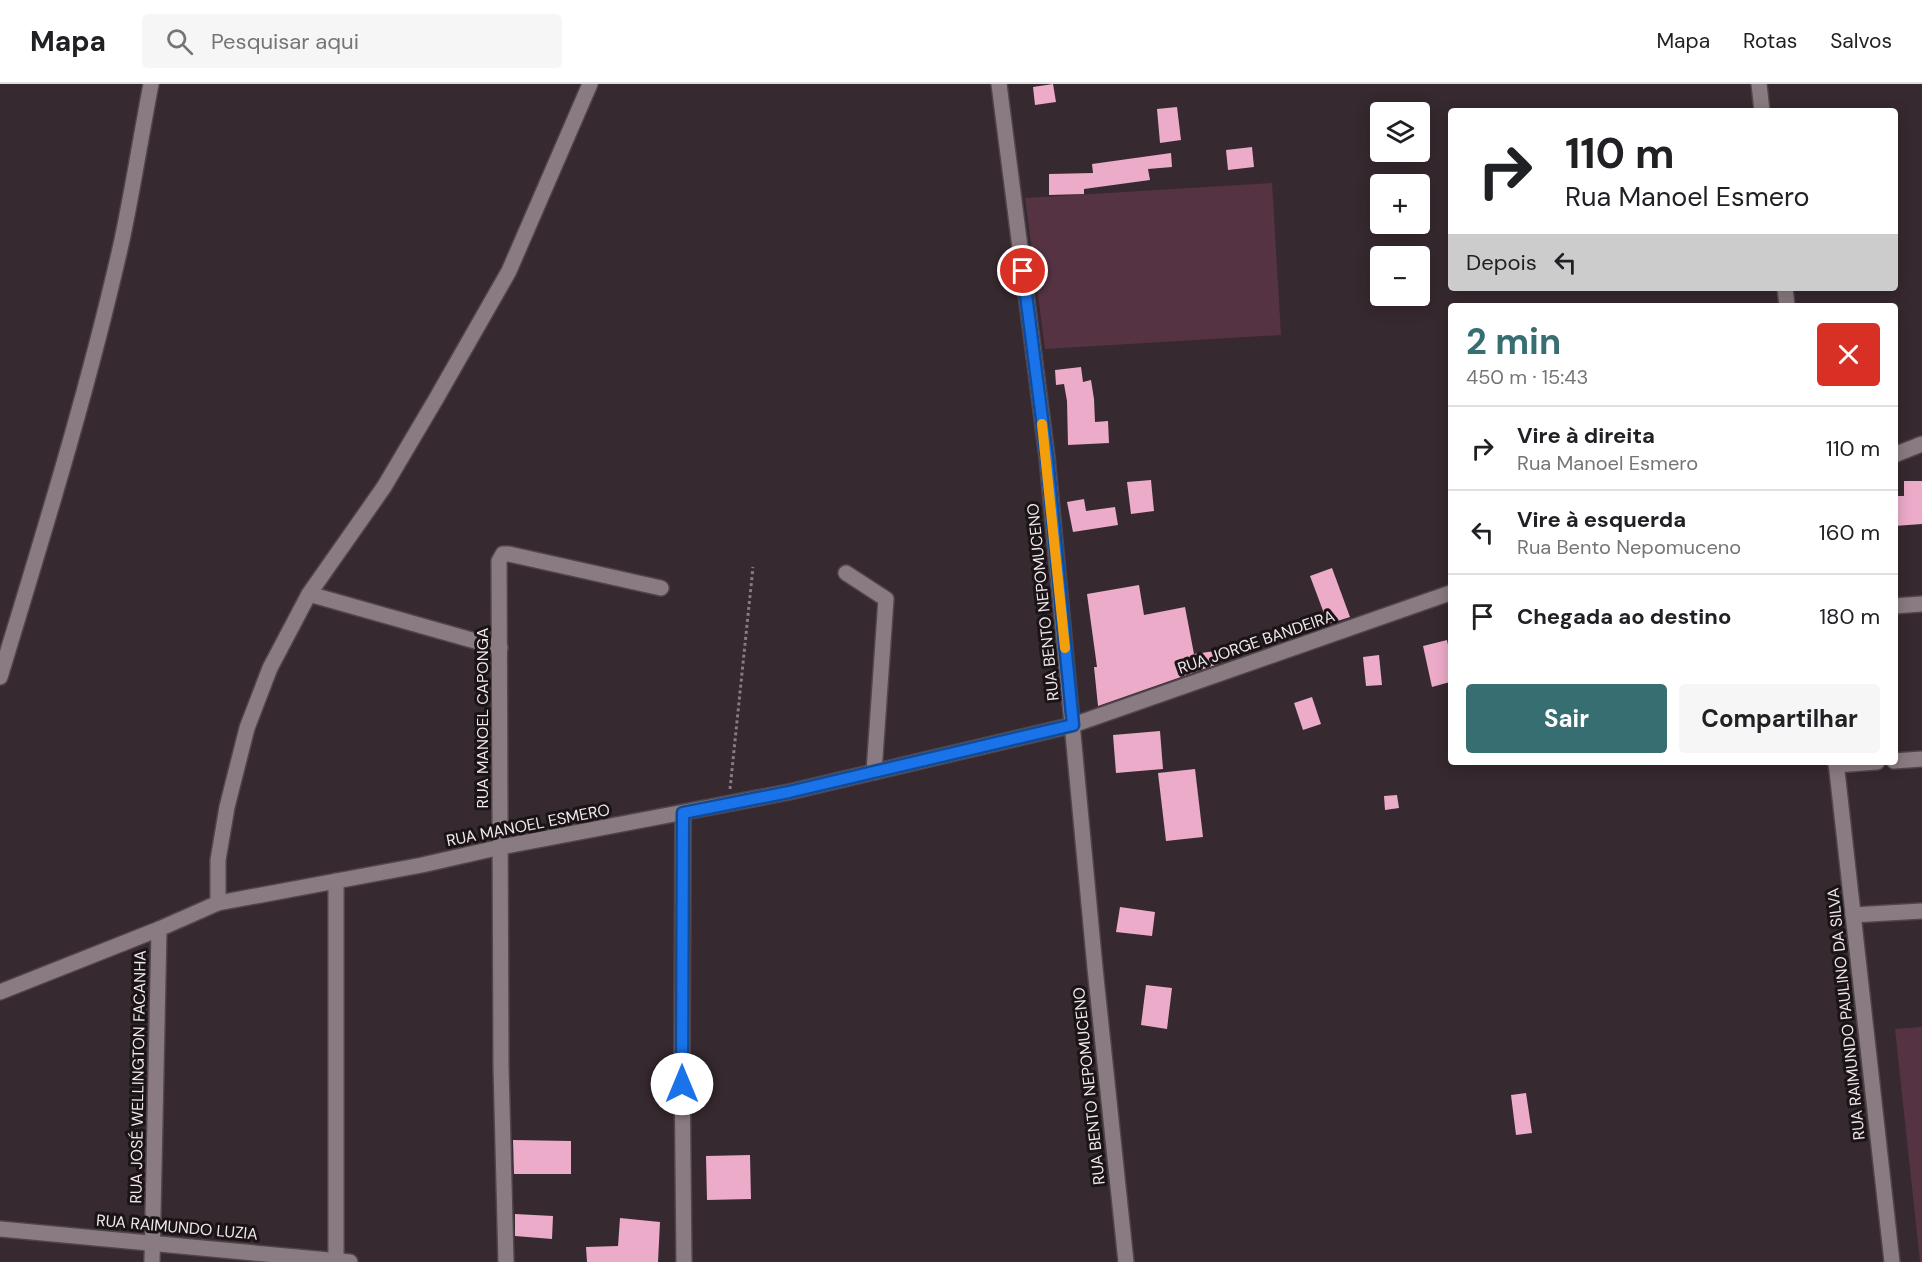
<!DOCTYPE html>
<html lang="pt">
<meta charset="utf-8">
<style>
:root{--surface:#fff;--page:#f6f6f6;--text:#202124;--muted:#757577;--line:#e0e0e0;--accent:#366e72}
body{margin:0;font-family:"DM Sans",sans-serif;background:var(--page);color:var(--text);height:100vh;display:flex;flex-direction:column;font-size:22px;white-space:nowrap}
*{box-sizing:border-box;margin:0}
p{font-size:20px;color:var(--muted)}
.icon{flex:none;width:33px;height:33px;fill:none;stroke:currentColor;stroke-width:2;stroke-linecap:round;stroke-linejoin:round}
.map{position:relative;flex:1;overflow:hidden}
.details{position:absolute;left:1448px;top:219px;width:450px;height:462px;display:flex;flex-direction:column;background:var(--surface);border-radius:6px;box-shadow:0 3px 15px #0003}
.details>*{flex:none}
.top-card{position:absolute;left:1448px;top:24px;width:450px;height:183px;border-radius:6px;box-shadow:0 3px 15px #0003;background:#fff;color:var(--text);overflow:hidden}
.buttons{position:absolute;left:1370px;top:18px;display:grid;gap:12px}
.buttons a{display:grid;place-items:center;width:60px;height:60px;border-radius:6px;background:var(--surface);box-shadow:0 3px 15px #0003;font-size:30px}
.pin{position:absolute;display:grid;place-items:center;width:51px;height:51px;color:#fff;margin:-26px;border:3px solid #fff;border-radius:50%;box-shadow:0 2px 6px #0007}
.me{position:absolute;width:66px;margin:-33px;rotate:0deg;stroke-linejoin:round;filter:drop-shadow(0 0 4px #0008)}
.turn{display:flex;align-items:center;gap:21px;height:126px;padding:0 18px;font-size:27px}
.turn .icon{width:78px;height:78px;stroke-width:2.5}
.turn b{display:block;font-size:42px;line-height:51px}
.then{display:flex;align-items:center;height:57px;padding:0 18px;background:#0003;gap:12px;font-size:22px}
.round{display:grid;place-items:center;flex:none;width:63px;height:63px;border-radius:6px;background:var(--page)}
.headline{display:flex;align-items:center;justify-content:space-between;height:102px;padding:0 18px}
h1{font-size:36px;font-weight:700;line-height:45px;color:var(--accent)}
.primary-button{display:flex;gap:12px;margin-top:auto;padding:12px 18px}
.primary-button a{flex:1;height:69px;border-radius:6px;background:var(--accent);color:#fff;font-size:24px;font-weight:700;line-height:69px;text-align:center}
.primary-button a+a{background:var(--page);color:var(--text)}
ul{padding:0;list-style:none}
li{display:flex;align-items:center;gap:18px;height:84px;padding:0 18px;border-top:2px solid var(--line)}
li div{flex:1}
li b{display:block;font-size:22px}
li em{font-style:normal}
header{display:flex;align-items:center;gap:36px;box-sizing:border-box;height:84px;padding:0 30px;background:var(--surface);border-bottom:2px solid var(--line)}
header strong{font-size:28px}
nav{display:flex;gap:33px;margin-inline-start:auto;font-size:21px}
.search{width:420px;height:54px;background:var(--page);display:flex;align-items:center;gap:15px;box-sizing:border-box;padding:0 21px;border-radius:6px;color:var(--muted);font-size:22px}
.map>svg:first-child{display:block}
</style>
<header>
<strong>Mapa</strong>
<div class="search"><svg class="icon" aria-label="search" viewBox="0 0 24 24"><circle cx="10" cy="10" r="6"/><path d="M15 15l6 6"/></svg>Pesquisar aqui</div>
<nav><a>Mapa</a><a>Rotas</a><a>Salvos</a></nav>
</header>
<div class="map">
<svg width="1922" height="1178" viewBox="0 0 1922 1178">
<rect width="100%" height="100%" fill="#36292f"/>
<g fill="#553343">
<polygon points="1272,99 1281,251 1045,265 1025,114"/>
<polygon points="1922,943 1922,1178 1920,1178 1895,945"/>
</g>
<g fill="#ecabc9">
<polygon points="1053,0 1056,18 1035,21 1033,3"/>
<polygon points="1177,23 1181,56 1160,59 1157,25"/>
<polygon points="1252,63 1254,83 1228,86 1226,66"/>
<polygon points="1171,69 1172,83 1148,85 1150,96 1084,105 1084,110 1049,111 1049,90 1093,89 1092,80"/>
<polygon points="1081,283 1083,298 1091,296 1094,315 1095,338 1108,337 1109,359 1068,361 1067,317 1064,300 1056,301 1055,286"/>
<polygon points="1151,396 1154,427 1131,430 1127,398"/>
<polygon points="1904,397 1922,397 1922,440 1894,442 1894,412 1904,412"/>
<polygon points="1084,415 1086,427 1115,423 1118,441 1073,448 1067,418"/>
<polygon points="1332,484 1350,533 1328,540 1310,492"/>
<polygon points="1139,501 1144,531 1185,523 1194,570 1215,567 1218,580 1098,622 1094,583 1097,583 1087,510"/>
<polygon points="1447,556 1450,571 1450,598 1432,603 1423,562"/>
<polygon points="1379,571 1382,601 1366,602 1363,573"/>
<polygon points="1312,613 1321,640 1303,646 1294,619"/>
<polygon points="1160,647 1163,685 1116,689 1113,651"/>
<polygon points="1195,685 1203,753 1166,757 1158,689"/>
<polygon points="1397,711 1399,724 1385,726 1384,712"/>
<polygon points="1120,823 1155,828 1152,852 1116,848"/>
<polygon points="1146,901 1172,904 1167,945 1141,941"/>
<polygon points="1526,1009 1532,1049 1516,1051 1511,1011"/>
<polygon points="513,1056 571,1057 571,1090 514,1090"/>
<polygon points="750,1071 751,1115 707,1116 706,1072"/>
<polygon points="515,1130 553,1132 552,1155 515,1152"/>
<polygon points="620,1134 660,1138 658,1178 587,1178 586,1163 618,1162"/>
</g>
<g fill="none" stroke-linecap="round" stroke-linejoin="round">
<defs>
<g id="minor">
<polyline points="999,0 1047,373 1095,884 1126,1178"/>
<polyline points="1759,0 1762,27"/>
<polyline points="1785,204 1787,222"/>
<polyline points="1894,371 1922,360"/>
<polyline points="846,489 886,515 874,688"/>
<polyline points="309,510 500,564"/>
<polyline points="1894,522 1922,520"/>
<path d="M0 593C44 448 89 303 122 156 133 104 141 52 151 0"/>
<polyline points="1894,677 1922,675"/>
<polyline points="1836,678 1892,1178"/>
<polyline points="1836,681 1877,678"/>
<polyline points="683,729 682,978 684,1178"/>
<polyline points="218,819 218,776 227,723 247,644 270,584 309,510 384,403 436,315 509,187 590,0"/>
<polyline points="1853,831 1922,827"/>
<polyline points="0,908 159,845 218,819 422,781 501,763 789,708 1073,641 1450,509"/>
<polyline points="0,1145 350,1178"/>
<polyline points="152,1178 159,845"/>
<polyline points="336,1178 336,797"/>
<polyline points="506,1178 501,983 499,477 503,470 509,470 661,504"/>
</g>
</defs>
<use href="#minor" stroke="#50454a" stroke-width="18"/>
<polyline stroke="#877c81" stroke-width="3" stroke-dasharray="3 3" stroke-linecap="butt" points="730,705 753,483"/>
<use href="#minor" stroke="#8a7a81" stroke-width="15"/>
</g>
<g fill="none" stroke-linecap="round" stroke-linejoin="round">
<defs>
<polyline id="route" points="682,1000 683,729 789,708 1073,641 1047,374 1023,187"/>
</defs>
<use href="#route" stroke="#114b97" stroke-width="15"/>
<use href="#route" stroke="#1a73e8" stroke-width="10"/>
<polyline stroke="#f59e0b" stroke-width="10" points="1042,340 1065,564"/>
</g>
<g text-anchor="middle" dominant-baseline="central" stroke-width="6" stroke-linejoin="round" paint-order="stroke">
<g font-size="16" fill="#f1e8ec" stroke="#1a1416">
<text transform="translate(1043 518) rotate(-96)">RUA BENTO NEPOMUCENO</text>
<text transform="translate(1256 558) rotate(-19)">RUA JORGE BANDEIRA</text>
<text transform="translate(482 634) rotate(-90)">RUA MANOEL CAPONGA</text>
<text transform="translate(528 741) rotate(-11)">RUA MANOEL ESMERO</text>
<text transform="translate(1846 930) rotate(-96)">RUA RAIMUNDO PAULINO DA SILVA</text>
<text transform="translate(138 993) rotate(-89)">RUA JOSÉ WELLINGTON FACANHA</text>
<text transform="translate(1089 1002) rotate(-96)">RUA BENTO NEPOMUCENO</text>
<text transform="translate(177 1143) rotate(5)">RUA RAIMUNDO LUZIA</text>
</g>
</g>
</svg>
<div class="buttons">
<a><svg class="icon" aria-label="layers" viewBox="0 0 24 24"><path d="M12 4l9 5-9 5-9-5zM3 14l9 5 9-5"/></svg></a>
<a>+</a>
<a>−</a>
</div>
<div class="pin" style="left:1023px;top:187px;background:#d93025"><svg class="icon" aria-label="arrive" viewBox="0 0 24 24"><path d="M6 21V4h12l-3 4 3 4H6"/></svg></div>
<svg class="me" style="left:682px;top:1000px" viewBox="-20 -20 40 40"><circle r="19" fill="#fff"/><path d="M0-13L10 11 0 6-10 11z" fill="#1a73e8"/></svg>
<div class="top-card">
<div class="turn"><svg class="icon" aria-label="right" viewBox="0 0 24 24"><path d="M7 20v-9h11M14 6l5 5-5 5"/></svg><div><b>110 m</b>Rua Manoel Esmero</div></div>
<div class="then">Depois<svg class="icon" aria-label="left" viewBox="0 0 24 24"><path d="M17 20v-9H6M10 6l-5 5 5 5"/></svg></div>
</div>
<section class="details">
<div class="headline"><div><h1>2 min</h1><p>450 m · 15:43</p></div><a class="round" style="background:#d93025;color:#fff"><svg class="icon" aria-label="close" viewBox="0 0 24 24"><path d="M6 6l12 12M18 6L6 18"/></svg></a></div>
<ul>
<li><svg class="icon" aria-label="right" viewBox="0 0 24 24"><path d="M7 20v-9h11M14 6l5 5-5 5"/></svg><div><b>Vire à direita</b><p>Rua Manoel Esmero</p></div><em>110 m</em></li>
<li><svg class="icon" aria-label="left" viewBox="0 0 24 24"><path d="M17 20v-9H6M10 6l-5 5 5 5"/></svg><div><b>Vire à esquerda</b><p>Rua Bento Nepomuceno</p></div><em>160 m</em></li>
<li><svg class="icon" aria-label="arrive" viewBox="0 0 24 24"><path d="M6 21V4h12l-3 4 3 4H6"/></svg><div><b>Chegada ao destino</b></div><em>180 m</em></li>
</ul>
<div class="primary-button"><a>Sair</a><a>Compartilhar</a></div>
</section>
</div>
